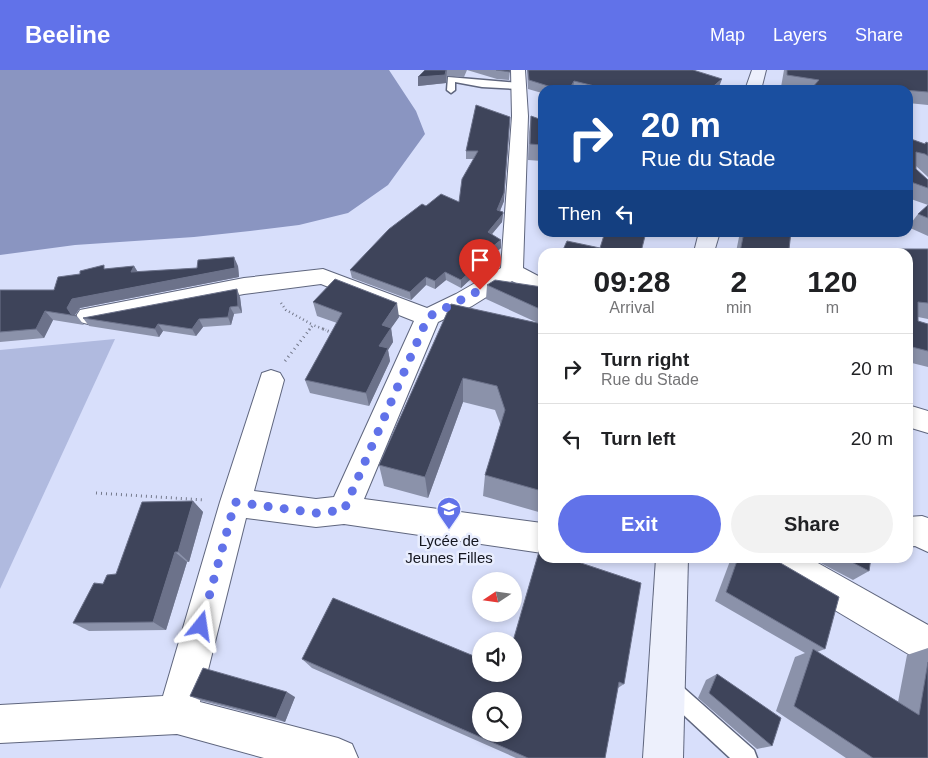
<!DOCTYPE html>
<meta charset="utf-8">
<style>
:root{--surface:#fff;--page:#f2f2f2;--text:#202124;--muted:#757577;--line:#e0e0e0;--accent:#6172e9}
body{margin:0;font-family:Helvetica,sans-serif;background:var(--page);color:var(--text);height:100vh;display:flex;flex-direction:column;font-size:19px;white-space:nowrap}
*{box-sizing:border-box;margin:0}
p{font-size:16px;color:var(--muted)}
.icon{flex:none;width:28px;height:28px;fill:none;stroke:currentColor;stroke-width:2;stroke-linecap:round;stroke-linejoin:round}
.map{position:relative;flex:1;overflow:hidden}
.details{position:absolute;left:538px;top:178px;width:375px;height:315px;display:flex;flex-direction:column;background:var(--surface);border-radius:15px;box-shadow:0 2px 8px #0003}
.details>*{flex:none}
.top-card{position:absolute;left:538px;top:15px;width:375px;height:152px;border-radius:15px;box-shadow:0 2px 8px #0003;background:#1a4fa0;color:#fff;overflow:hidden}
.needle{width:32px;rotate:257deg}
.controls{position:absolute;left:472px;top:502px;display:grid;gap:10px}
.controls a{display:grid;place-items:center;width:50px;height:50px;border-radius:50%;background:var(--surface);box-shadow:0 2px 8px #0003;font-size:25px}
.pin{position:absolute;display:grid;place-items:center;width:42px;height:42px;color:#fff;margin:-51px -21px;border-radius:50% 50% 50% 0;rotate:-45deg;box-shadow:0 0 5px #0007}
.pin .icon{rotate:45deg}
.me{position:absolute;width:55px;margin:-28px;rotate:15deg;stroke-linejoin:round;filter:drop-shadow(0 0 4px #0008)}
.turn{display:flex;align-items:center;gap:18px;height:105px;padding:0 20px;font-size:22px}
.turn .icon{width:65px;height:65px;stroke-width:2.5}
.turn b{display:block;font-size:35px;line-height:42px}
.then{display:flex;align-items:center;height:48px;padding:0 20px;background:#0003;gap:10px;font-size:19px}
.eta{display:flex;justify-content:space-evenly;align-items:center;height:85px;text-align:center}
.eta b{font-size:30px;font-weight:700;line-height:35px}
.button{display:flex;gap:10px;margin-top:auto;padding:10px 20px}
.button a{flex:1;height:58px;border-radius:30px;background:var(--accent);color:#fff;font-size:20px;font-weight:700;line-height:58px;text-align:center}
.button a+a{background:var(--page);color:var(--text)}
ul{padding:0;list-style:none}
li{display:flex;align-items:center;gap:15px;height:70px;padding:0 20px;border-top:1px solid var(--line)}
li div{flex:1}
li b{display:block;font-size:19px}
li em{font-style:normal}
header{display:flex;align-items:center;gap:30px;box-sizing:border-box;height:70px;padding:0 25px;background:var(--accent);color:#fff}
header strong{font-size:24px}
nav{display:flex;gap:28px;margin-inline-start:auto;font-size:18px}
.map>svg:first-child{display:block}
</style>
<header>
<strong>Beeline</strong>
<nav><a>Map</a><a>Layers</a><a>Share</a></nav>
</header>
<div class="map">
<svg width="928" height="688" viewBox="0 0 928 688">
<rect width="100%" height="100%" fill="#d8dffb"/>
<polygon fill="#b0badf" points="115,269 0,519 0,280"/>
<polygon fill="#8a95c1" points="0,0 389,0 416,41 425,64 388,115 348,143 299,155 250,161 194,167 75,175 0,185"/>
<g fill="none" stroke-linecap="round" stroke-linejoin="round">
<defs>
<g id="lane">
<polygon points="448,7 519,13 523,16 519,19 482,17 455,12 455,20 451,23 447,20"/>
<polygon points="669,608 676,611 754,680 757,688 730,688 662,625 659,618 662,611"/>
</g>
<g id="street">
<polygon points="511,0 525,0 528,46 523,198 542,208 542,225 534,222 512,211 472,236 438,252 364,429 542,453 542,483 344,454 316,457 246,448 200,632 338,668 352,674 358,688 264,688 177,664 0,673 0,635 163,626 220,432 262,303 271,300 280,303 284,310 254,421 316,429 334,427 414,251 321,214 244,224 88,254 80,252 76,246 80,240 244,208 323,199 427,238 456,224 501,198 512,46"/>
<polygon points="908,335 928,341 928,363 908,357"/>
<polygon points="922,446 928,448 928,482 915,476 908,477 908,447"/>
<polygon points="762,488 809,488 928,555 928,593 915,588 766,499"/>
</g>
<g id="secondary">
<polygon points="752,0 766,0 761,20 745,20"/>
<polygon points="699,162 720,162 714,182 694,182"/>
<polygon points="656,488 688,488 683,688 643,688"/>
</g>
</defs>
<use href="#lane" stroke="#5f667e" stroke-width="3"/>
<use href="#street" stroke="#5f667e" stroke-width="2"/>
<use href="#secondary" stroke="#5f667e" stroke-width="2"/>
<g stroke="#74798b" stroke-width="2.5" stroke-dasharray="1 3" stroke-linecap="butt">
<polyline points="281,233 286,240 313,255"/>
<polyline points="309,260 313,255 326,260"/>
</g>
<g stroke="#74798b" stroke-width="3" stroke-dasharray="1 4" stroke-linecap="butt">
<polyline points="323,259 335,264"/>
<polyline points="285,291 310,259"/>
<polyline points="96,423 205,430"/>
</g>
<use href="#lane" fill="#fff" fill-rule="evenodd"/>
<use href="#street" fill="#fff" fill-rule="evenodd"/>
<use href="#secondary" fill="#edf0fc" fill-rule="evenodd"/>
</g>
<g fill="#8b92aa">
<polygon points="425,0 467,0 464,7 447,6 446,13 418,16"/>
<polygon points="467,0 510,0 509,10 497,9"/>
<polygon points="527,0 693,0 719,17 716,20 542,20 542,23 528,19"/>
<polygon points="784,0 928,0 928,35 908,33 908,20 799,20 781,17"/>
<polygon points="476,35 504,131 500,141 503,142 502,152 492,164 501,178 486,190 486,195 461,218 446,210 435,219 426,215 411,230 352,208 350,200 426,136 459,132 474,89 466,89 466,81"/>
<polygon points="531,46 542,50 542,91 528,90 529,62"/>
<polygon points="908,68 925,74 928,73 928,107 916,96 916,99 928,110 928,166 908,157 918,144 928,135 908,128"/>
<polygon points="740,162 791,162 789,179 928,179 928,249 918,247 918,251 928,254 928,297 908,292 908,182 736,182"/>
<polygon points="134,196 138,202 238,196 239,207 80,238 75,245 77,246 84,255 53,250 44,268 0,272 0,220 54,220 80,204 106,199"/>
<polygon points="487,215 542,217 542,443 483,426 485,405 501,356 495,340 463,332 428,428 384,416 379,395 451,234 538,253 486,229"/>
<polygon points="240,227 242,243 234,244 231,255 203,257 196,266 163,261 159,267 89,256 83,248"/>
<polygon points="313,232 399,247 391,258 393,272 388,280 390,291 369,336 310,323 305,310 337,253 317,246"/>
<polygon points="193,431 203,442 189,492 187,492 166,560 89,561 73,553 103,514 116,504"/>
<polygon points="540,478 624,614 618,618 605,688 516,688 312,598 302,589 514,604"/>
<polygon points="733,488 776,488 825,579 817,582 898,632 907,585 928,578 928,688 846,688 776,641 795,587 805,583 715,531 730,491"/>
<polygon points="811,488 871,488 869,501 853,510"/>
<polygon points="717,604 772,676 757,679 698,628 706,610"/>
<polygon points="190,626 295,627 285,652 202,631"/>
</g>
<g fill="#6c728a">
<polygon points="447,0 446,13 418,16 418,7"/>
<polygon points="722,9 719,17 716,20 709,20"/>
<polygon points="574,11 573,20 570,20 570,18"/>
<polygon points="510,47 504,131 497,148 497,140"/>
<polygon points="503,144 502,152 487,170 488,162"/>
<polygon points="501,170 501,178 486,190 486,195 461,218 461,210 482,185"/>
<polygon points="234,187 238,196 239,207 80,238 75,245 72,245 67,238 72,229 235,198"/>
<polygon points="134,196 140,206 131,202"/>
<polygon points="445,202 446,210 435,219 435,211"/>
<polygon points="426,207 426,215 411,230 410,222"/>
<polygon points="237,219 240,227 242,243 238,236"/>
<polygon points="397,233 399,247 387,264 391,258 393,272 388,280 390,291 369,336 366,323 379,276 382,255"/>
<polygon points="230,237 234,244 231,255 228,247"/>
<polygon points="45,241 53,250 44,268 36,259"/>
<polygon points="199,249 203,257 196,266 192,259"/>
<polygon points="158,254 163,261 159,267 155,259"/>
<polygon points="463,308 463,332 428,428 425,407"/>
<polygon points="193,431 203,442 189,492 178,482"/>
<polygon points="175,482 187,492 166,560 153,552"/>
<polygon points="287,622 295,627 285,652 276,648"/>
</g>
<g fill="#3e445a" stroke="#6c728a" fill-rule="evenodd">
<polygon points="425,0 446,0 445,5 418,7"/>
<polygon points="496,0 510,0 510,2 497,0"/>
<polygon points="528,0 693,0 722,9 709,20 611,20 574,11 570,18 566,18 566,20 561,20 529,10"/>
<polygon points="787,0 928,0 928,22 880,18 880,20 810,20 819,10 787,5"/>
<polygon points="476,35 510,47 504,123 497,140 503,142 503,144 488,162 501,170 482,185 486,187 461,210 445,202 435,211 426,207 410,222 350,200 389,159 422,134 426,136 441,124 459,132 462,109 478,81 466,81"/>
<polygon points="531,46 542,50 542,75 530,74"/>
<polygon points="908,68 925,74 926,72 928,73 928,86 925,84 916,82 916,99 928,110 928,118 908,111"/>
<polygon points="928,135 928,148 918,144"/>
<polygon points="605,162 646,162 641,182 562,182 567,171 600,178"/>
<polygon points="744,162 791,162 789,179 928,179 928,233 918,232 918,251 928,254 928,281 908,276 908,182 740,182"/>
<polygon points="234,187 235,198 72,229 67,238 71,244 77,246 45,241 36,259 0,262 0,220 54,220 58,207 80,204 80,201 104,195 104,199 134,196 131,202 197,198 198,190"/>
<polygon points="335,209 397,233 382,255 391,258 379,276 388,278 366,323 305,310 342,243 313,232"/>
<polygon points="495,210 542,217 542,240 487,215"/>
<polygon points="237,219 238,236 230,237 228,247 199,249 192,259 158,254 155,259 83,248"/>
<polygon points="451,234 542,254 542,421 485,405 505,340 497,316 463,308 425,407 379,395"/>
<polygon points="908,349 910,350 908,361"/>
<polygon points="193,431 178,482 175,482 153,552 73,553 94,513 103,514 107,505 116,504 142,432"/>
<path d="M540 478 542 479V488H566L641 513 624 614 619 612 605 688H528L302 589 333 528 481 589V604H514V571H513ZM481 631H514V664H481Z"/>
<polygon points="738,488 754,488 761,491 762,488 776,488 777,491 839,527 825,579 726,522"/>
<polygon points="844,488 871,488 869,501"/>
<polygon points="813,579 919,645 928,592 928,688 873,688 794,636"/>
<polygon points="203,598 287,622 276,648 190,626"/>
<polygon points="717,604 781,648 772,676 709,623"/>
</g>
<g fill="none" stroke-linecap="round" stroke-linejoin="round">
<polyline stroke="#6172e9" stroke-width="9" stroke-dasharray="0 16.2" points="201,556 235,432 316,443 344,440 428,247 480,220"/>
</g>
<defs>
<symbol id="school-pin" viewBox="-11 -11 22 30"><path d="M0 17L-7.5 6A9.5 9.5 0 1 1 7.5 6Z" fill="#6172e9" stroke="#e8edfe"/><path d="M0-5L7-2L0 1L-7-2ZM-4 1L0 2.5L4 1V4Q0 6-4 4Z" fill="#fff"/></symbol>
</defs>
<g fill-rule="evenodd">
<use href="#school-pin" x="435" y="425" width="28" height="38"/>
</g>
<g text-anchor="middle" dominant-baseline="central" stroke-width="5" stroke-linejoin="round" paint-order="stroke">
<g font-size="15" fill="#14161f" stroke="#e8edfe">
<text x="449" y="470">Lycée de<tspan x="449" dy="17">Jeunes Filles</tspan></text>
</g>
</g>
</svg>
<div class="controls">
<a><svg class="needle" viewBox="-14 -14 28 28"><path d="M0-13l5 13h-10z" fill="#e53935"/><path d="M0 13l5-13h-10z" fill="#757577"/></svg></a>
<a><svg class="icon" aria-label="sound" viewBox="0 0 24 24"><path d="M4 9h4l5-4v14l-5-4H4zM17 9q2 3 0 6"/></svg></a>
<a><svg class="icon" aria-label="search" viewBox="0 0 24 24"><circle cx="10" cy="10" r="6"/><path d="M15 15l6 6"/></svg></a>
</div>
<div class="pin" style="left:480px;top:220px;background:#d93025"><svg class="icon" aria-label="arrive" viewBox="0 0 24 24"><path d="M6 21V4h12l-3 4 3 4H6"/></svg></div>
<svg class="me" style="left:201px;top:556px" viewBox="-20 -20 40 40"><path d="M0-17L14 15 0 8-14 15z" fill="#6172e9" stroke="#fff" stroke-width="4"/></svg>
<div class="top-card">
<div class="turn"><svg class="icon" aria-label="right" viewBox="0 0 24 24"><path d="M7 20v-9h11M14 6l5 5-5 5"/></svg><div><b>20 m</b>Rue du Stade</div></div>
<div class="then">Then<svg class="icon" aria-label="left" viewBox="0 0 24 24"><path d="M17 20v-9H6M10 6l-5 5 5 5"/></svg></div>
</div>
<section class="details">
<div class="eta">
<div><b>09:28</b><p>Arrival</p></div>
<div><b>2</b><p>min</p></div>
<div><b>120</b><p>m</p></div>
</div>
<ul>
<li><svg class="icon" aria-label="right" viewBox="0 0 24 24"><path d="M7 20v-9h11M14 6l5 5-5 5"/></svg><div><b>Turn right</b><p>Rue du Stade</p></div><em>20 m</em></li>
<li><svg class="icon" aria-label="left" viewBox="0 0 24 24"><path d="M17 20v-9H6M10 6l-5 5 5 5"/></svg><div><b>Turn left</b></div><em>20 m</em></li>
</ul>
<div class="button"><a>Exit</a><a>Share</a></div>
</section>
</div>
